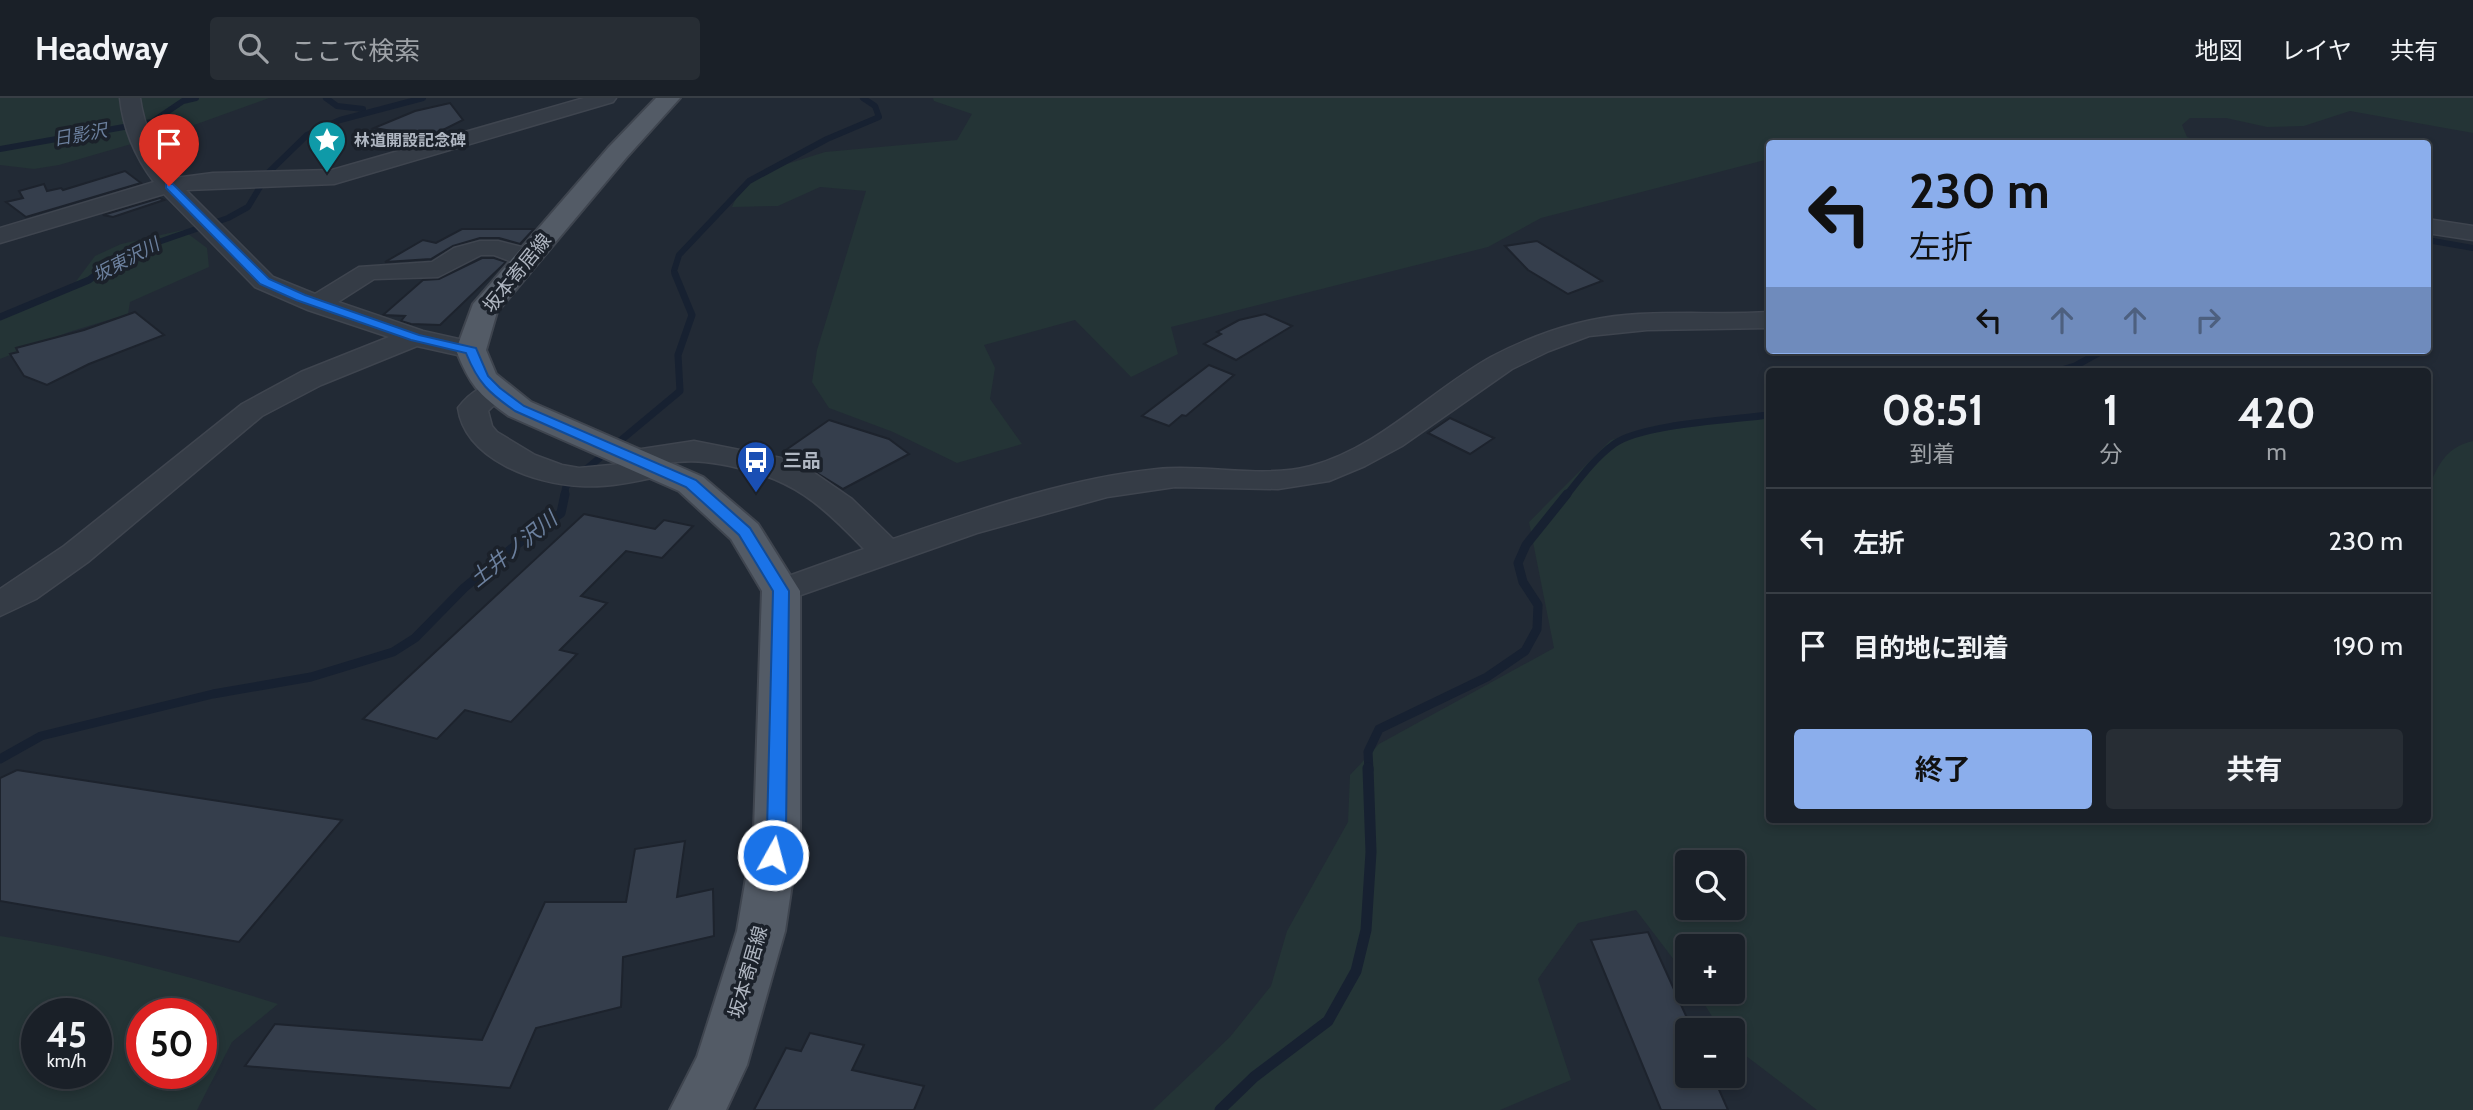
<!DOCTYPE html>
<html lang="ja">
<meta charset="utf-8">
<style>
:root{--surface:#1a2028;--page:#272d34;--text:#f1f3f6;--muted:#9fa3a8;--line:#383e45;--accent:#8baeec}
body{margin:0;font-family:Cabin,"Noto Sans JP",sans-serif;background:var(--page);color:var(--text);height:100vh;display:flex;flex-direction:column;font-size:26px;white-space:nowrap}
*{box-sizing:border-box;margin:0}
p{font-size:23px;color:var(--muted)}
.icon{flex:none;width:38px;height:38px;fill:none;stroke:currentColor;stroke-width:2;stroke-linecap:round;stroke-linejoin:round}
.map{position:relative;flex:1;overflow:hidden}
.drawer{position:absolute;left:1766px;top:270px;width:665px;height:455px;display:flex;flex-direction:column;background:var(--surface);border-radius:7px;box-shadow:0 4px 10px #0003,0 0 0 2px var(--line)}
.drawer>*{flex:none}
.banner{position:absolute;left:1766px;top:42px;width:665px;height:214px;border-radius:7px;box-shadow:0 4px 10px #0003,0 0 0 2px var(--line);background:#8baeec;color:#111;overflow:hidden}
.fabs{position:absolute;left:1675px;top:752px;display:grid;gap:14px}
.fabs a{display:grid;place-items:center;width:70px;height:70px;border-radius:7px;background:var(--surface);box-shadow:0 4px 10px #0003,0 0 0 2px var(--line);font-size:35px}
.speed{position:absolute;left:21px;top:900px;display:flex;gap:14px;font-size:35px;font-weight:700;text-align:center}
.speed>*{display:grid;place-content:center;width:91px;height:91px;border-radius:50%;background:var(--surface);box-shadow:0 4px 10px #0003,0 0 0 2px var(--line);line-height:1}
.speed small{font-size:18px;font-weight:400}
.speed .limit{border:10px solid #d22;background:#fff;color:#111}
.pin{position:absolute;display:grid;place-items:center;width:60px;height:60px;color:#fff;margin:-72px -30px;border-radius:50% 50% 50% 0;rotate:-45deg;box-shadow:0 0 7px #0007}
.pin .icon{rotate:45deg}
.me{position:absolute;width:77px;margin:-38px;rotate:7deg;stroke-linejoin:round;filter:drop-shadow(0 0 5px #0008)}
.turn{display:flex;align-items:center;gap:24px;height:147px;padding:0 28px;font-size:32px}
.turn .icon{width:91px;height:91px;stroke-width:2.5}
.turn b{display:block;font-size:49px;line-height:60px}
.lanes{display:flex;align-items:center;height:66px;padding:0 28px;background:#0003;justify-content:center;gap:35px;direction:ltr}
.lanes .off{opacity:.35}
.eta{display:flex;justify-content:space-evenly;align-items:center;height:119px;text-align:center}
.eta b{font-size:42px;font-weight:700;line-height:49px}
.cta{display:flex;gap:14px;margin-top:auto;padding:14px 28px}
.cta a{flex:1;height:80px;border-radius:7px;background:var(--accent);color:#111;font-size:28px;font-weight:700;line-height:80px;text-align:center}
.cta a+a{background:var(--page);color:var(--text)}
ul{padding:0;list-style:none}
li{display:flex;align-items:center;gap:21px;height:105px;padding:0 28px;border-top:2px solid var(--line)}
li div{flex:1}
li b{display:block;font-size:26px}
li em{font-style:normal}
header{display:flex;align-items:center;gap:42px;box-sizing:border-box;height:98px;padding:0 35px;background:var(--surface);border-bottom:2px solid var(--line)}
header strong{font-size:33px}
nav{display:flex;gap:38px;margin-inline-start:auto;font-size:24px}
.search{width:490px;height:63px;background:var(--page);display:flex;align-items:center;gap:18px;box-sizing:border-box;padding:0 24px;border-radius:7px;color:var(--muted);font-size:26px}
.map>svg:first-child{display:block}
</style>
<header>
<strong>Headway</strong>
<div class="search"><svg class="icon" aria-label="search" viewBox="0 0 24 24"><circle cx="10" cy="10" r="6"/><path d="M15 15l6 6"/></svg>ここで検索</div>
<nav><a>地図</a><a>レイヤ</a><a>共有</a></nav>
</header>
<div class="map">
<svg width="2473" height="1012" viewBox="0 0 2473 1012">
<rect width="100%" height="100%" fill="#222a35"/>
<g fill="#243436" fill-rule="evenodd">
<polygon points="0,0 269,0 183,31 59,67 34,71 0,67"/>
<polygon points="933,0 2473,0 2473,35 2350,13 2304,28 2267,29 2226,20 2190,20 2182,27 2187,39 2204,45 1769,46 1769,61 1541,120 1488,149 1171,229 1178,256 1131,279 1075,222 984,247 995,270 990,301 1022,346 957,365 893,334 829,310 812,284 817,252 866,93 820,89 778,108 732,109 741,89 774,70 825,54 957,42 972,16 934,3"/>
<polygon points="183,132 207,150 209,169 130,204 128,216 69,234 0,261 0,216 29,207 74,186 95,158 121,146"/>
<path d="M1769 315V721H2427V386H2430C2440 364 2447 349 2473 343V1012H1817L1733 948 1732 933H1721L1697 894H1732V849H1687V879L1636 812 1578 825 1538 881 1571 982 1500 1012H1153L1230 939 1271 888 1287 833 1348 724 1350 677 1379 646 1554 550 1529 424 1611 342 1654 328ZM1687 765H1732V810H1687Z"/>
<path d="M0 838C93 852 187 877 278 906L232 944 197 1012H0ZM96 915V975H37V915ZM201 915V975H142V915Z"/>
</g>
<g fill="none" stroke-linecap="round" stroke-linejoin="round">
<g stroke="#172131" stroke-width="6">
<polyline points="326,0 337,8 363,11"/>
<polyline points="0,51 152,24 183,3 196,0"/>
<polyline points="2427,142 2473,150"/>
<polyline points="95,178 110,165 141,150 228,120 248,109 269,74 307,37 340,22 423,0"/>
<polyline points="676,178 674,173 679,157 749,83 827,41 879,19 875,8 863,0"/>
</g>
<g stroke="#172131" stroke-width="7">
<polyline points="0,219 89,182 97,176"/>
<polyline points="2058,273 2075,268 2104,252"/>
<polyline points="564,398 566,388 680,293 678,257 692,217 675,176"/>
<path d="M1566 398C1581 379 1595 360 1614 346 1642 326 1732 322 1769 317"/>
</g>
<g stroke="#172131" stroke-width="9">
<polyline points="0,661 41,638 213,596 311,579 393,554 415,540 464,490 516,447 561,415 565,396"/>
<polyline points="1369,672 1368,654 1379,631 1487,579 1525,553 1537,531 1538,507 1523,484 1518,465 1526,447 1567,396"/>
</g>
<polyline stroke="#172131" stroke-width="11" points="1220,1012 1254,979 1328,923 1356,873 1366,832 1371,754 1368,670"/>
</g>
<g fill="#353e4c" stroke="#1d232d" stroke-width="2">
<polygon points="450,5 463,22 429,39 374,30 415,13"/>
<polygon points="125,73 141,85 26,119 6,104 23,100 19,93 44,86 47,93 61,90 63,92"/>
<polygon points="160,100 164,102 113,119 103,117"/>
<polygon points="462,131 534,131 520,146 499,140 480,140 453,148 431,161 385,164 423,142 436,145"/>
<polygon points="1537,143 1602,183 1568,196 1528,172 1505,148"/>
<polygon points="482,160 494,160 506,164 440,227 411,226 401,223 405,218 383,217 423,182 439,181"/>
<polygon points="135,214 164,237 89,266 47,287 24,278 10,256 18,254 16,250 84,232"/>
<polygon points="1265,216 1292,228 1236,262 1204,246 1221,236 1217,234 1239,222"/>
<polygon points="1209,267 1234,277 1186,318 1182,317 1169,328 1142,318"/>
<polygon points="1450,320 1494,340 1470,356 1428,335"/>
<polygon points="829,322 889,341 909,356 843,391 783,354"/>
<polygon points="584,416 655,431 664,422 693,428 662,460 626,453 581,498 607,505 560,552 577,556 511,624 465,612 437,641 363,621"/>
<polygon points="17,672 342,722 239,844 0,803 0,680"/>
<polygon points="685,743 677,799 713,791 714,838 623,859 621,909 536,930 510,990 245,968 275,926 482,942 545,804 626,804 635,751"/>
<polygon points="1648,834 1687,920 1687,978 1713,978 1728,1012 1661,1012 1591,842"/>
<polygon points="810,935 864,947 852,972 924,988 914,1012 754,1012 786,950 801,953"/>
</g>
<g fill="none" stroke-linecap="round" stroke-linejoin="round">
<defs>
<g id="minor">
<path d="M120 0H140C144 29 157 57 175 80L213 75 332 72 584 0H616L613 4 334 86 186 92 273 179 315 196 359 169 432 164 454 150 480 143H498L538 153 542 158 538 163 515 165 494 157H481L438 179 374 181 338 204 423 233 481 246 485 252 481 258 471 260 417 248 321 287 262 318 88 464 36 501 0 518V491L64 448 242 306 301 274 389 239 308 212 255 189 164 96 0 145V130L154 84C136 60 123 30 120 0Z"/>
<polygon points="2427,121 2473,128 2473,142 2427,135"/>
<path d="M1769 214V230L1647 232 1589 238 1549 253 1512 271 1402 348 1365 368 1329 383 1278 391 1175 389 1107 399 977 435 781 504 769 501 764 493 769 485 864 451C821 406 793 381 730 368 705 363 691 362 666 365L670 370 665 377C638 383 608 390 580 388 534 386 465 361 458 310 469 295 487 282 505 287L509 293 488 313 492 328 497 334 535 357 562 367 579 370 621 366 618 361 622 354 694 343 781 360 813 374 852 401 893 441C978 412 1068 380 1158 371 1208 366 1262 381 1311 368 1380 349 1430 293 1491 259 1533 237 1579 221 1626 217 1674 213 1722 217 1769 214Z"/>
</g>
<path id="major" d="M656 0H680L626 60 497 214 486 252 496 276 531 304 703 379 758 426 800 493V732L785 833 747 967 726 1012H670L697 959 737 833 754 732 762 493 731 441 679 393 509 318C478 296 470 287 456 252L473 206 608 50Z"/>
</defs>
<use href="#minor" stroke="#3f454f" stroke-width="3"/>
<use href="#major" stroke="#3f454f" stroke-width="4"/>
<use href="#minor" fill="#353c46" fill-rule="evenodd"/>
<use href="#major" fill="#535b66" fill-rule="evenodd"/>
</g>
<path fill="#1a73e8" stroke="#114b97" stroke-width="2" d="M166 86H173L269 181 305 197 419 237 476 250 488 278 500 290 524 308 696 382 750 430 789 493 786 732 780 763 773 765 766 763 763 757 767 732 773 493 739 437 686 389 515 313C489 295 478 285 466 255L411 242 296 202 260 186 166 90Z"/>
<defs>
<symbol id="sight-pin" viewBox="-11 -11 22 30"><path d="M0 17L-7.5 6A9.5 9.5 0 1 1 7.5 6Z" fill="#0f9aa8" stroke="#1b212a"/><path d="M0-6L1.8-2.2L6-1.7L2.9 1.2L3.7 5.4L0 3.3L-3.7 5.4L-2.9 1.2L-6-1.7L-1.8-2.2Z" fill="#fff"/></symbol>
<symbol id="bus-pin" viewBox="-11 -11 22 30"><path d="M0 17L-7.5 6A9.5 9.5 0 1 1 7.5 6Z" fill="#1a4fb4" stroke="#1b212a"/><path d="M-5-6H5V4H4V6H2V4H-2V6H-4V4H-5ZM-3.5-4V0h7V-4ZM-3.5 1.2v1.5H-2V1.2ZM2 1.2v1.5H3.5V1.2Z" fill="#fff"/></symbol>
</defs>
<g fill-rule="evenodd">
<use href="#sight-pin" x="305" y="20" width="44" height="60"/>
<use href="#bus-pin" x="734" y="340" width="44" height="60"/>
</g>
<g text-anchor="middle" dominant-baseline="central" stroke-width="7" stroke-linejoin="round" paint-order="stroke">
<g font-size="16" font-weight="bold" fill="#b0b7c2" stroke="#1b212a" text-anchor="start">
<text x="354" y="42">林道開設記念碑</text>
</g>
<g font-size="18" font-style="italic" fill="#6c809e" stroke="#1b212a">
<text transform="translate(80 37) rotate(-10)">日影沢</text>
<text transform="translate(126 162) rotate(-28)">坂東沢川</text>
</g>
<g font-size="19" fill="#b0b7c2" stroke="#1b212a">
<text transform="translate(517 175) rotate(-51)">坂本寄居線</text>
<text transform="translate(748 874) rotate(-74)">坂本寄居線</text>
</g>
<g font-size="19" font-weight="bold" fill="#b0b7c2" stroke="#1b212a" text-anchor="start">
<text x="783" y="362">三品</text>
</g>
<g font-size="21" font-style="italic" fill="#6c809e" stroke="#1b212a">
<text transform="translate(513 451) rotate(-39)">土井ノ沢川</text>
</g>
</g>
</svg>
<div class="fabs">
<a><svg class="icon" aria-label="search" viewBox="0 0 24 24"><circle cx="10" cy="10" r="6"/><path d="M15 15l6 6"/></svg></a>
<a>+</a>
<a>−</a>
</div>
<div class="speed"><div>45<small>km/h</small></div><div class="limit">50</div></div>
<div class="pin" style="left:169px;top:88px;background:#d93025"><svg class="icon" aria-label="arrive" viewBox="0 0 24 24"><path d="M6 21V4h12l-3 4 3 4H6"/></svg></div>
<svg class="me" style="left:773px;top:757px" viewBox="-20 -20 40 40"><circle r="17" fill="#1a73e8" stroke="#fff" stroke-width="3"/><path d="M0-11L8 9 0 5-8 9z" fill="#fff"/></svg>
<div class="banner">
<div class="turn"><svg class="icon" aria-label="left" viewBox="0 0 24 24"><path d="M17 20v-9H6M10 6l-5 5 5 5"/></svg><div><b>230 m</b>左折</div></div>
<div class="lanes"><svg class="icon" aria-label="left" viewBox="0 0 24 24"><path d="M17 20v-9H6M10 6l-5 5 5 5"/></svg><svg class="icon off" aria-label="ahead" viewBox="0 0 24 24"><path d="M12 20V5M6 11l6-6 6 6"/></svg><svg class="icon off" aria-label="ahead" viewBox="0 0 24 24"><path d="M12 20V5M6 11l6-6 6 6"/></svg><svg class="icon off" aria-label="right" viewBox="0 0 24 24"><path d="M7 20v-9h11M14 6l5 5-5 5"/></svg></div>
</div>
<section class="drawer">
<div class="eta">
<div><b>08:51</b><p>到着</p></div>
<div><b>1</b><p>分</p></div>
<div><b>420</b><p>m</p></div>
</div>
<ul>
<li><svg class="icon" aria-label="left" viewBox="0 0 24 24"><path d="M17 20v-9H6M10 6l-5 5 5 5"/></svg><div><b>左折</b></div><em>230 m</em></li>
<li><svg class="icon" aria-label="arrive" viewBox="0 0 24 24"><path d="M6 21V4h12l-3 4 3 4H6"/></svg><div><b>目的地に到着</b></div><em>190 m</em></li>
</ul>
<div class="cta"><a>終了</a><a>共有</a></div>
</section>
</div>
